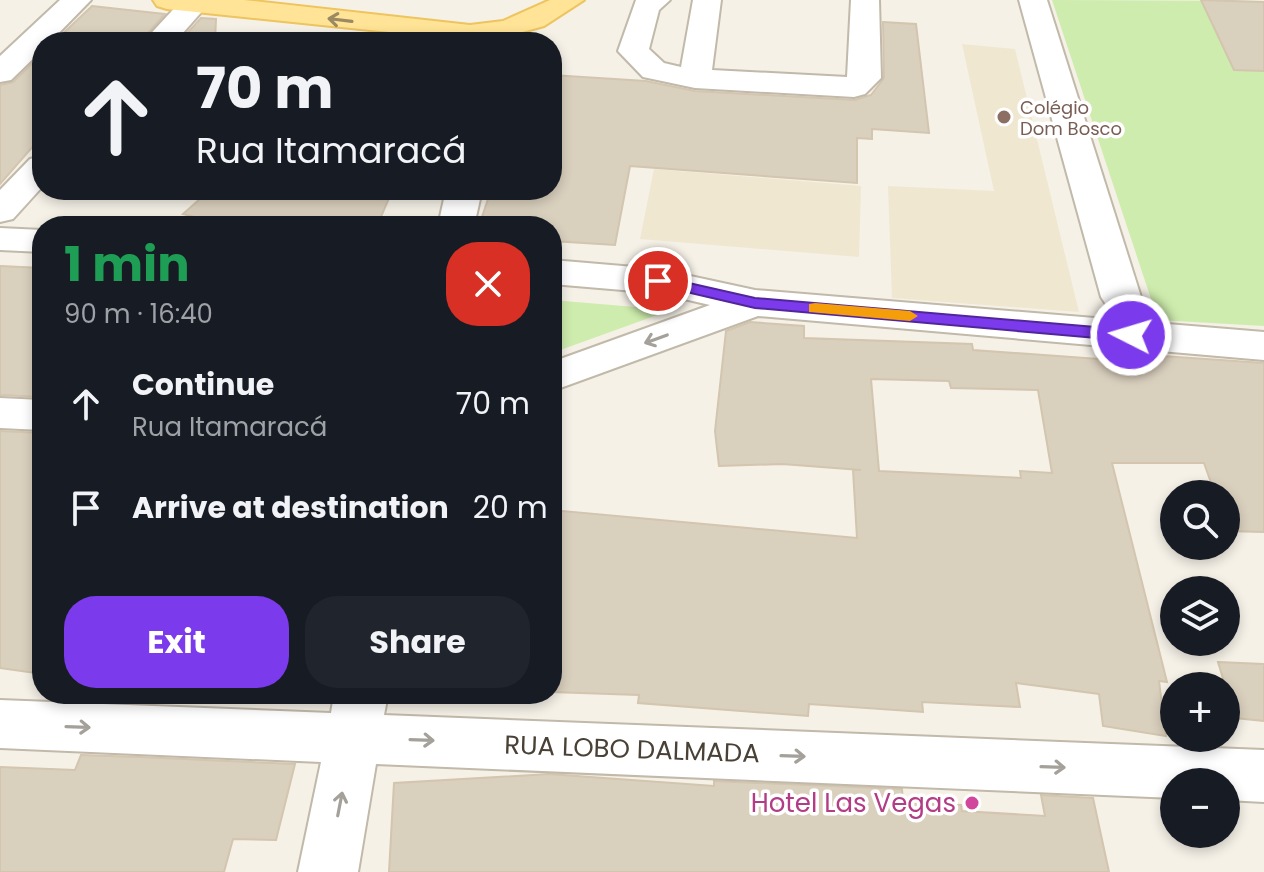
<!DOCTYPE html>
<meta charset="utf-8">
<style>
:root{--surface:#171b24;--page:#20242c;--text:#f1f3f6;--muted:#9ea1a6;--accent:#7c3aed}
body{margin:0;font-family:Poppins,sans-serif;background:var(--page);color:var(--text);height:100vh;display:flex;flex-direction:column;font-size:30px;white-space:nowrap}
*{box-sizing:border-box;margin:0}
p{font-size:26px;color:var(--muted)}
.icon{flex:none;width:44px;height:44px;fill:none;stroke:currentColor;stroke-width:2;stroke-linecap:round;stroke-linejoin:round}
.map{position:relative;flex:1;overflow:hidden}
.sheet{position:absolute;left:32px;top:216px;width:530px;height:488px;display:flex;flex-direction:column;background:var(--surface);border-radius:32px;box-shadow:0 4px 12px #0003}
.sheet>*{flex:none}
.top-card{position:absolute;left:32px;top:32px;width:530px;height:168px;border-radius:32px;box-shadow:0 4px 12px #0003;background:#171b24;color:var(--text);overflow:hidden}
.controls{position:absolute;left:1160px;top:480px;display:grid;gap:16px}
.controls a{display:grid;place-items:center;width:80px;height:80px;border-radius:50%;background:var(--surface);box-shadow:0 4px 12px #0003;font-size:40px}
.pin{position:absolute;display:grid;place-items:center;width:68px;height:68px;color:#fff;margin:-34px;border:4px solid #fff;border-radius:50%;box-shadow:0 2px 8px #0007}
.me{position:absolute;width:88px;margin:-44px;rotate:275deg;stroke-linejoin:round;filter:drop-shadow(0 0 6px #0008)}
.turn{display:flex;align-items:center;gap:28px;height:168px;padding:0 32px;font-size:36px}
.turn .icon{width:104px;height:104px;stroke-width:2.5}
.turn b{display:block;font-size:56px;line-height:68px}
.round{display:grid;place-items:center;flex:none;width:84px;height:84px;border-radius:32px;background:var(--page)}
.overview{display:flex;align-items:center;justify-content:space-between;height:136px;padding:0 32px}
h1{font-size:48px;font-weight:700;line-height:60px;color:#1e9e55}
.cta{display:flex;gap:16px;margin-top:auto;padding:16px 32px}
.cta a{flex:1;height:92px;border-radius:32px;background:var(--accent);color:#fff;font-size:32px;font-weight:700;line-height:92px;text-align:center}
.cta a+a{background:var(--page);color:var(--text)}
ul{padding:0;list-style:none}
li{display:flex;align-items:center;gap:24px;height:104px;padding:0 32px}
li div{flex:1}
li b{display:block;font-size:30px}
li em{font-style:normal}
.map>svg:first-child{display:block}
</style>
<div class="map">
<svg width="1264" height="872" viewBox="0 0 1264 872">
<rect width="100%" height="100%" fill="#f5f1e7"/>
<g fill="#efe7d0">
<polygon points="962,44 1015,49 1079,312 892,298 888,186 994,191"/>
<polygon points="654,169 861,186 859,257 640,239"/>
</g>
<g fill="#ceecad">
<polygon points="1052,0 1264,1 1264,326 1158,320"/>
<polygon points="552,300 671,310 552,353"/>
</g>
<g fill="#dad0be" stroke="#d3c5ae" stroke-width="2" fill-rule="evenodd">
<polygon points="1201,0 1264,2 1264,71 1234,70"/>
<polygon points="92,6 165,14 140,42 54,42"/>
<polygon points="201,18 216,19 215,42 179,42"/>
<polygon points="883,22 916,24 929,133 872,129 872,139 857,138 857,183 630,166 615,245 552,241 552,226 479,226 491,190 552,190 552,75 646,81 695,91 855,100 871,95 884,78"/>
<polygon points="42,54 42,136 0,184 0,85 13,82"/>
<polygon points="210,190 351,190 349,193 390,196 377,226 246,226 222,224 183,214"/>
<polygon points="0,266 42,268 42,397 0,395"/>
<path d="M750 322 804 326V338L972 344 973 350 1113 360 1150 359 1149 355 1264 363V532L1226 531V494H1215L1204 463H1112L1167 682 1159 681 1166 736 1103 726 1099 694 1016 683 1020 707 922 702 923 712 809 704 808 716 638 703 639 695 552 692V510L857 538 853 470H861L782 464 719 466 715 431 726 331ZM871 379 949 381 951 388 1038 390 1052 473 1020 471 1021 478 879 471Z"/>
<polygon points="0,431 42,433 42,660 35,673 0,668"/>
<polygon points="1218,662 1264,664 1264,721 1235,718"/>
<polygon points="81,755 140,757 295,764 276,840 233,839 224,872 0,872 0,767 75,770"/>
<polygon points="549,774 714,786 714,781 902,789 903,802 961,805 962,811 1045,816 1041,795 1093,798 1109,872 389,872 394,783"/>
</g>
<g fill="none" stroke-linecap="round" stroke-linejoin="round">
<defs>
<g id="minor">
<polygon points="60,0 91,0 50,42 42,42 42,50 11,80 0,82 0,56"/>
<polygon points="182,0 212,0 175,42 143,42"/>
<polygon points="636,0 670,0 659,10 649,49 664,63 681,67 693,0 721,0 712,70 847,77 851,0 879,0 881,78 865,94 854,97 695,88 643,77 618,51"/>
<polygon points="1019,0 1047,0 1141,297 1135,306 1121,310 1107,306 1101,297"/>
<polygon points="42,156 42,187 13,219 0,222 0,190 30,159"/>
<polygon points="446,190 482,190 474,226 438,226"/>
<polygon points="0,228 42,230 42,252 0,250"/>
<polygon points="552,260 658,269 755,290 1264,332 1264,360 758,316 552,391 552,362 710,305 658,293 552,284"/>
<polygon points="0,398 42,400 42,430 0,428"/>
<polygon points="334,694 388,694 384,715 1264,750 1264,802 1226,800 1226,782 1174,782 1174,798 376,764 358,872 298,872 321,762 0,748 0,700 331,713"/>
</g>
<polygon id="major" points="153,0 244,0 470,25 503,21 550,0 584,0 544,26 486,42 167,9 157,6"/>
</defs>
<use href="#minor" stroke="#c1b9a9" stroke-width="4"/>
<use href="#major" stroke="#edc45d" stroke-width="4"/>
<use href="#minor" fill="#fff" fill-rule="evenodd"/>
<use href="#major" fill="#ffe396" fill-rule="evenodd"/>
</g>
<defs><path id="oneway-shaft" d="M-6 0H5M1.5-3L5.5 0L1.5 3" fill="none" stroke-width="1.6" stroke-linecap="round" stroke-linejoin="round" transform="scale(2)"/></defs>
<use stroke="#9b8a61" href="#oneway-shaft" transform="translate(340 20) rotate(-173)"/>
<g stroke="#a4a09a">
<use href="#oneway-shaft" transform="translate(656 339) rotate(160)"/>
<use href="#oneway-shaft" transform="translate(78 727) rotate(2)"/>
<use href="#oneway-shaft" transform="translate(422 740) rotate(2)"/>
<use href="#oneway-shaft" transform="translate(793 756) rotate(2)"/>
<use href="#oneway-shaft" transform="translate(1053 767) rotate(2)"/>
<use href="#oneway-shaft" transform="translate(340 804) rotate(-79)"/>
</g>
<polygon fill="#7c3aed" stroke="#51269a" stroke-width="2" points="658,276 755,298 1131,330 1139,335 1131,341 755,308 652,284 652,277"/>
<polygon fill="#f59e0b" points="815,303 910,311 918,316 910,321 809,312 809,304"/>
<circle fill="#8d6e63" stroke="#fff" stroke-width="3" cx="1004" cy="117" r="8"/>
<circle fill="#d1479c" stroke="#fff" stroke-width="3" cx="972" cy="803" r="8"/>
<g text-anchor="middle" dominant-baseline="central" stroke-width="7" stroke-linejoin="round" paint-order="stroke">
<g font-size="18" fill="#785e54" stroke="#fff" text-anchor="start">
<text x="1020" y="107">Colégio<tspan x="1020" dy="21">Dom Bosco</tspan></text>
</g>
<g font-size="26" fill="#494135" stroke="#fff">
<text transform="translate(632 749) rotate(2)">RUA LOBO DALMADA</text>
</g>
<g font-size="26" fill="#b23c85" stroke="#fff" text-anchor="end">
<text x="956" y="803">Hotel Las Vegas</text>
</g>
</g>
</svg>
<div class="controls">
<a><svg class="icon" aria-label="search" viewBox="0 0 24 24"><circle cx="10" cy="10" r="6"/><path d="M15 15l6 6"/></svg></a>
<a><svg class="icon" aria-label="layers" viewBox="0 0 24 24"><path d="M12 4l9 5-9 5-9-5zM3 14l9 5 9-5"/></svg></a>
<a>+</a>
<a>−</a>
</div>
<div class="pin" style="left:658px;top:281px;background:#d93025"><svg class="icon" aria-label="arrive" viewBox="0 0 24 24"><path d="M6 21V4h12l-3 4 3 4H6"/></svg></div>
<svg class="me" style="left:1131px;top:335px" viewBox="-20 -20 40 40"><circle r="17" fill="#7c3aed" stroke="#fff" stroke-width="3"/><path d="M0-11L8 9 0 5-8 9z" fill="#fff"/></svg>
<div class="top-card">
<div class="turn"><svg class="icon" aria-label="ahead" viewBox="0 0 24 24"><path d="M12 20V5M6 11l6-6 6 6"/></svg><div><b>70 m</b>Rua Itamaracá</div></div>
</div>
<section class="sheet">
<div class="overview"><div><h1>1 min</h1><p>90 m · 16:40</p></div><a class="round" style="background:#d93025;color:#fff"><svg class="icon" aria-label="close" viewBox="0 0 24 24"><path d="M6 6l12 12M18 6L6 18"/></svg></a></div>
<ul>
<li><svg class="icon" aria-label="ahead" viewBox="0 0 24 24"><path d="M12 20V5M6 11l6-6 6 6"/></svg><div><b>Continue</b><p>Rua Itamaracá</p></div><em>70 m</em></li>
<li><svg class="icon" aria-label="arrive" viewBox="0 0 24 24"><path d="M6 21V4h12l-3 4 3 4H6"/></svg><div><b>Arrive at destination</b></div><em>20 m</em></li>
</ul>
<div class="cta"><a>Exit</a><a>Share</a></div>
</section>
</div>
